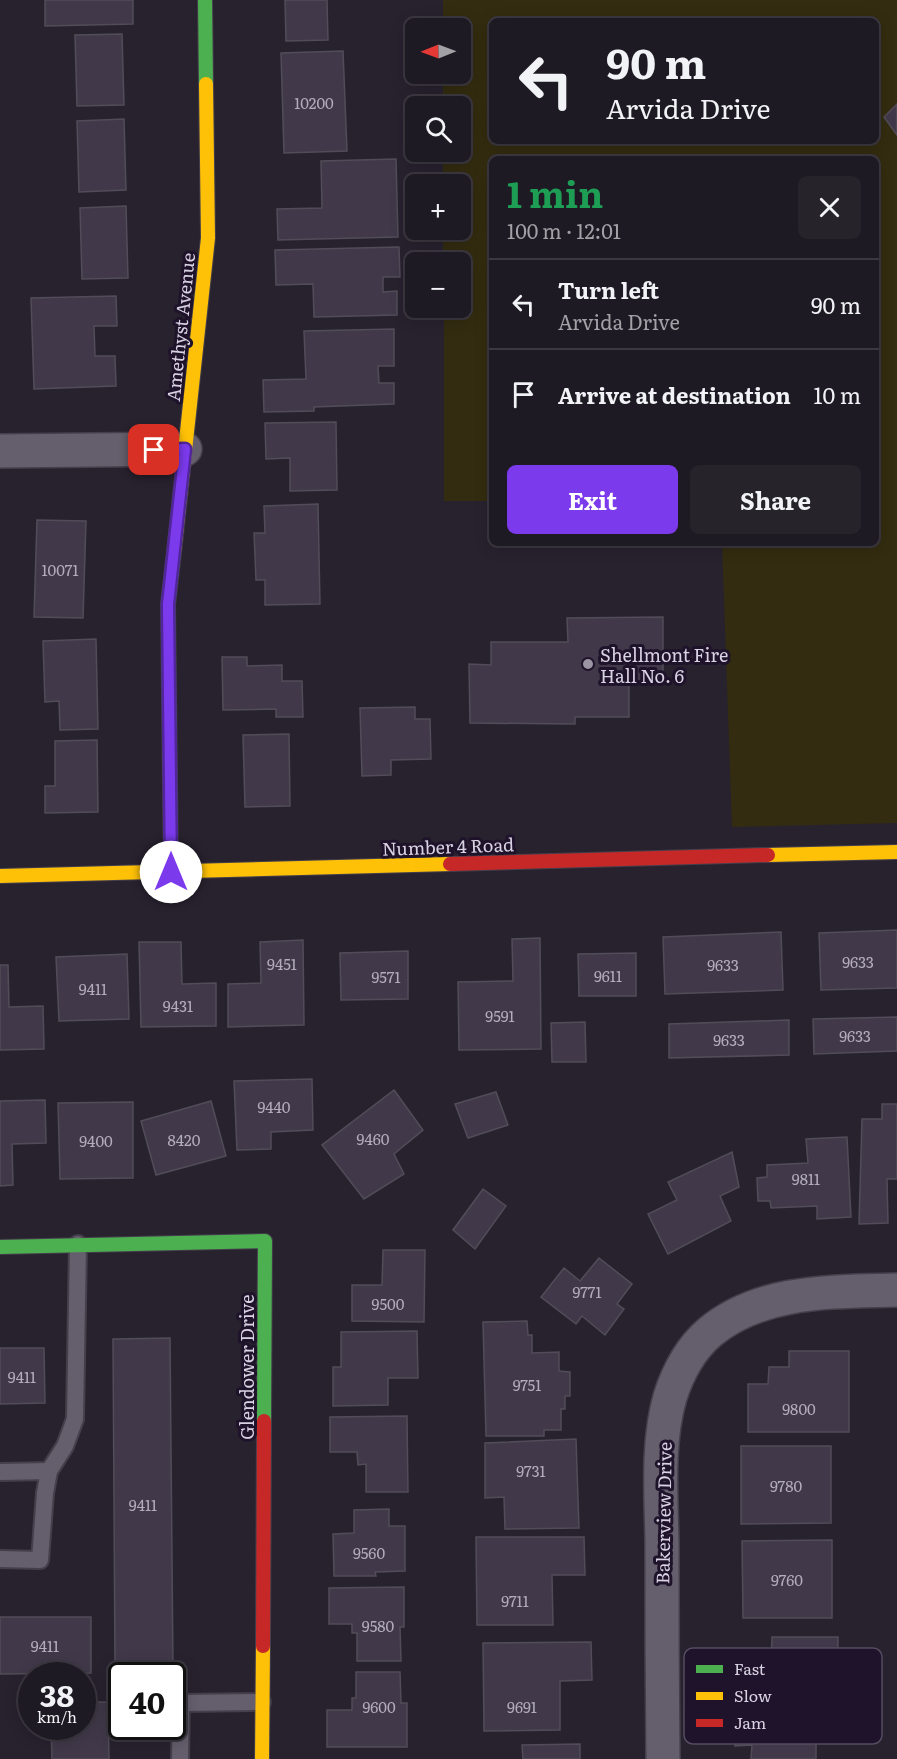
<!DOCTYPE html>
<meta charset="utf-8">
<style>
:root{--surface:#1e1a23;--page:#26232b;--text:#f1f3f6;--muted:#a1a1a6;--line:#3c3841;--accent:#7c3aed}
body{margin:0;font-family:Literata,serif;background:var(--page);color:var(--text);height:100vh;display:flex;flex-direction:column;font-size:22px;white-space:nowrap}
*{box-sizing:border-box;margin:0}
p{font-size:20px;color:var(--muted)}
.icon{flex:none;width:33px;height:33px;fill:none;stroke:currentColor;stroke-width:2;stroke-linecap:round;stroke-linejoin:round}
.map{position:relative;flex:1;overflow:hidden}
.sheet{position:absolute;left:489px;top:156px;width:390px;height:390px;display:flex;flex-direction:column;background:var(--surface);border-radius:9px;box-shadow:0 3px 15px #0003,0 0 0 2px var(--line)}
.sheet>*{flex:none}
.guide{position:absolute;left:489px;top:18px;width:390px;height:126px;border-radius:9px;box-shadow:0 3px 15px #0003,0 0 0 2px var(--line);background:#1e1a23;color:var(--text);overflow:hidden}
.needle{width:39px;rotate:269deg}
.controls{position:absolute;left:405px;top:18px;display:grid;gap:12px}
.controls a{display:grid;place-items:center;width:66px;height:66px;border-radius:9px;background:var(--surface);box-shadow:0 3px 15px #0003,0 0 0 2px var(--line);font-size:30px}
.speed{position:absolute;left:18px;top:1662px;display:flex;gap:12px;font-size:30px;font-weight:700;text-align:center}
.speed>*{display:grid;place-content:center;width:78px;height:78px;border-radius:50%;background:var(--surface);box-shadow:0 3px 15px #0003,0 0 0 2px var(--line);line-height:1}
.speed small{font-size:15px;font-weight:400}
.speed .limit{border:3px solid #111;border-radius:9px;background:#fff;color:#111}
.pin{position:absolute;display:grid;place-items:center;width:51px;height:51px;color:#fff;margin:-26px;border-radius:12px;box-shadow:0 3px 9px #0006}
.me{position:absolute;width:66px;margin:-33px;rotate:0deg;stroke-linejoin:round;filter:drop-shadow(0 0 4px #0008)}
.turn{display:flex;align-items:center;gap:21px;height:126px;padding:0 18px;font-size:27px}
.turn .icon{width:78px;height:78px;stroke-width:2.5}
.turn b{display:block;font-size:42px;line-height:51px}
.round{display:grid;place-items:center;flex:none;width:63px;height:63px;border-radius:9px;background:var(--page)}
.summary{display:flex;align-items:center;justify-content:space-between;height:102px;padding:0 18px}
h1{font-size:36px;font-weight:700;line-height:45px;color:#1e9e55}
.primary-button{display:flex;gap:12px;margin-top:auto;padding:12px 18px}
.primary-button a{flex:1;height:69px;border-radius:9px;background:var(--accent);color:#fff;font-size:24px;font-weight:700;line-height:69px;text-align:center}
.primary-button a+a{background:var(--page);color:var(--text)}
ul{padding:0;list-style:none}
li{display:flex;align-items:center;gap:18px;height:90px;padding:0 18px;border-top:2px solid var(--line)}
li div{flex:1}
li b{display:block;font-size:22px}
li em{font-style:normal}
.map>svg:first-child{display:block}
</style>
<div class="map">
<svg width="897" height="1759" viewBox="0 0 897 1759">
<rect width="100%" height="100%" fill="#28222f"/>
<path fill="#332c10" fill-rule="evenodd" d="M443 0H897V823L732 827 722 543H876V159H492V501H444V308H460V262H443V230H460V184H443V152H460V106H443V74H460V28H443ZM492 21H876V141H492Z"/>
<g fill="#413949" stroke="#524c58" stroke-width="1.5">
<polygon points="45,0 133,0 133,24 45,26"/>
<polygon points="285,0 327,0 328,40 286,41"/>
<polygon points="122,34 124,105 77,106 75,35"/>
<polygon points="343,51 347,151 284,153 281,53"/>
<polygon points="897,104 897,135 884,117"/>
<polygon points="124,119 126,190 79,192 77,121"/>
<polygon points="396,159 398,237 278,240 277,209 322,208 321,161"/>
<polygon points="126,206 128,278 82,279 80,208"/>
<polygon points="399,247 400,277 383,277 383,292 397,291 397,315 314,317 313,284 276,285 275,250"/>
<polygon points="116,296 117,326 94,326 95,356 115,356 116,386 34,389 31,298"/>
<polygon points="394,329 394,366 378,366 379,383 394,383 394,404 314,407 314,411 264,412 263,380 306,379 304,331"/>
<polygon points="336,422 337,490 290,491 290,458 266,459 265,423"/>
<polygon points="318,504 320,604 265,605 265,580 256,580 254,533 265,533 264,506"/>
<polygon points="37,520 86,521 83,618 34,617"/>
<polygon points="663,617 663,684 629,684 629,717 575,717 575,724 470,723 469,664 491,665 491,642 568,642 567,618"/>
<polygon points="96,639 98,729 60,730 59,701 45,702 43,641"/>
<polygon points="222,657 247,657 247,666 282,665 282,681 302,681 303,717 276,717 276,709 223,710"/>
<polygon points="415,707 415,719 430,719 431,759 391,760 391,775 362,776 360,708"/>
<polygon points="289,734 290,806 245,807 243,735"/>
<polygon points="97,740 98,812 45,813 45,786 55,786 55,741"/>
<polygon points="897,930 897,988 821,990 819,933"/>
<polygon points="781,932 783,990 665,994 663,937"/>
<polygon points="540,938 541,1049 459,1050 458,982 513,981 512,939"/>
<polygon points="303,940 304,1025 228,1027 228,984 261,983 260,942"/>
<polygon points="139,942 181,942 182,984 216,983 216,1026 141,1027"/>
<polygon points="408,951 408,999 341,1000 340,953"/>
<polygon points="636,953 636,996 579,996 578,954"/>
<polygon points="127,954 129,1019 59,1021 56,957"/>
<polygon points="0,965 8,965 9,1007 43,1006 44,1049 0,1050"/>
<polygon points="897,1017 897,1051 814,1054 813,1019"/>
<polygon points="789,1020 789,1055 669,1058 669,1024"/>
<polygon points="585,1022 586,1062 552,1062 551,1023"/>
<polygon points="312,1079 313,1130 271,1132 271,1149 237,1150 234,1081"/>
<polygon points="394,1090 423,1130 394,1154 404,1174 364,1199 322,1145"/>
<polygon points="496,1092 508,1125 468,1138 455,1104"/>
<polygon points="45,1100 46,1143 12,1144 13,1185 0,1186 0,1101"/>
<polygon points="211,1101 226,1156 156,1175 141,1121"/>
<polygon points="133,1102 133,1178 60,1179 58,1103"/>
<polygon points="882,1104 897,1104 897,1179 887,1179 888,1223 859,1224 862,1119 882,1119"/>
<polygon points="847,1137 851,1217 817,1219 817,1206 771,1208 770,1201 758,1201 757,1178 767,1177 767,1165 808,1163 806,1139"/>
<polygon points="732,1152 739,1187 720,1196 731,1221 668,1254 648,1214 677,1200 668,1182"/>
<polygon points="483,1189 506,1206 475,1249 453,1230"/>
<polygon points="383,1250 425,1250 424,1322 352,1321 352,1285 382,1285"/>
<polygon points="599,1258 632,1284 617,1304 624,1309 605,1335 582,1316 576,1324 541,1297 564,1268 580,1281"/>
<polygon points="527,1321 528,1335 532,1335 532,1353 559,1352 559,1371 570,1372 570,1396 565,1396 565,1409 561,1409 561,1430 544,1430 544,1436 486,1436 483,1322"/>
<polygon points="417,1331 418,1378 388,1378 388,1405 333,1406 333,1367 341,1367 341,1332"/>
<polygon points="170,1338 173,1668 115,1668 113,1339"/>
<polygon points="0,1348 44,1348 45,1403 0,1404"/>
<polygon points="789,1351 849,1351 849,1432 748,1432 748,1384 768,1384 769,1367 789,1367"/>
<polygon points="407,1416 408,1492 366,1492 366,1464 358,1465 357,1452 330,1452 330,1417"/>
<polygon points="576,1439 579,1528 505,1529 504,1497 485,1498 485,1443"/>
<polygon points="741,1446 831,1446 831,1523 741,1524"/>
<polygon points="389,1509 389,1526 405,1526 405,1571 375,1572 376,1576 334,1576 333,1534 354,1533 354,1510"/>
<polygon points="476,1537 584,1537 585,1575 552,1575 553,1625 477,1625"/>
<polygon points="832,1540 832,1618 743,1618 742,1541"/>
<polygon points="404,1587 404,1627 400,1627 401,1661 357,1661 357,1633 352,1633 352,1624 329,1624 329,1588"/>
<polygon points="0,1617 91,1617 91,1673 0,1674"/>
<polygon points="772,1637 838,1637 837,1703 744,1703 743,1665 771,1665"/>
<polygon points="591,1642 592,1680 560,1681 560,1730 484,1731 483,1643"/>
<polygon points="356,1672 400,1672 401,1703 407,1703 407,1747 327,1747 327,1710 352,1710 352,1698 356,1698"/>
<polygon points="82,1702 108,1702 109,1759 52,1759 51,1726 82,1726"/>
<polygon points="848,1707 848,1740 816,1741 816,1759 751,1759 752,1745 735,1746 735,1708"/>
<polygon points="580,1744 580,1759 523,1759 522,1745"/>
</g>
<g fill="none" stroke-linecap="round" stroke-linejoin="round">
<defs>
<g id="lane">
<polyline points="0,1472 49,1471"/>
<polyline points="0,1559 40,1560 45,1493 49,1471 65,1446 75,1419 78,1244"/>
<polyline points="180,1759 181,1703 262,1702"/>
</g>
<g id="street">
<polyline points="0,451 185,449"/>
<path d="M663 1759C662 1686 662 1614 662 1541 661 1494 657 1442 670 1397 678 1372 690 1349 710 1332 762 1289 834 1292 897 1290"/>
</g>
<g id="fast">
<polyline points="205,0 206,84"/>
<polyline points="171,872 168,604 174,552"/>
<polyline points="0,1247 265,1241 264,1421"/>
</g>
<g id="slow">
<polyline points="174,552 208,238 206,84"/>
<polyline points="768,855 897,852"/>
<polyline points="0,876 450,864"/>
<polyline points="262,1759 263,1646"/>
</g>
<g id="jam">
<polyline points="450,864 768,855"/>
<polyline points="263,1646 264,1421"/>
</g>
</defs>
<use href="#lane" stroke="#443f4b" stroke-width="20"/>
<use href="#street" stroke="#443f4b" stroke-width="36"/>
<use href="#fast" stroke="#443f4b" stroke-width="16"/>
<use href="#slow" stroke="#443f4b" stroke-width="16"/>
<use href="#jam" stroke="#443f4b" stroke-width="16"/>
<use href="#lane" stroke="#655f6d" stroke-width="16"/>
<use href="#street" stroke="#655f6d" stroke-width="33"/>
<use href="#fast" stroke="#4caf50" stroke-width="14"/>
<use href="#slow" stroke="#ffc107" stroke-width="14"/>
<use href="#jam" stroke="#c62828" stroke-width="14"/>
</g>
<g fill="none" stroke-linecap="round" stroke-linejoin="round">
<defs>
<polyline id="route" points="154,450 185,449 168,604 171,872"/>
</defs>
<use href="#route" stroke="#51269a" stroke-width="15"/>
<use href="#route" stroke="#7c3aed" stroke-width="10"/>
</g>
<circle fill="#9b94a4" stroke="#1e132a" stroke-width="2" cx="588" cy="664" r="6"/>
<g text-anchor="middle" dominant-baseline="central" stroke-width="6" stroke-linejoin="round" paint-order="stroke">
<g font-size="15" fill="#b3acbc">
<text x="314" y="102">10200</text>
<text x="60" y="569">10071</text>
<text x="858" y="961">9633</text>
<text x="282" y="963">9451</text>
<text x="723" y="964">9633</text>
<text x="608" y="975">9611</text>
<text x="386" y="976">9571</text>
<text x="93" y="988">9411</text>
<text x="178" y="1005">9431</text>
<text x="500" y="1015">9591</text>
<text x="855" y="1035">9633</text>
<text x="729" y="1039">9633</text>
<text x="274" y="1106">9440</text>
<text x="373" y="1138">9460</text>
<text x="184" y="1139">8420</text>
<text x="96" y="1140">9400</text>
<text x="806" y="1178">9811</text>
<text x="587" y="1291">9771</text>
<text x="388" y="1303">9500</text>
<text x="22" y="1376">9411</text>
<text x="527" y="1384">9751</text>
<text x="799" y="1408">9800</text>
<text x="531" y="1470">9731</text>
<text x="786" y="1485">9780</text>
<text x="143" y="1504">9411</text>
<text x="369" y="1552">9560</text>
<text x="787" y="1579">9760</text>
<text x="515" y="1600">9711</text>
<text x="378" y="1625">9580</text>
<text x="45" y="1645">9411</text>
<text x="379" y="1706">9600</text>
<text x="522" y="1706">9691</text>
</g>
<g font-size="18" fill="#d9d2e3" stroke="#1e132a">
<text transform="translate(180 327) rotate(-84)">Amethyst Avenue</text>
<text transform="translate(448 846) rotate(-2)">Number 4 Road</text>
<text transform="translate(246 1367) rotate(-90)">Glendower Drive</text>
<text transform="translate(663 1513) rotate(-89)">Bakerview Drive</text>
</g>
<g font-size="18" fill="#d9d2e3" stroke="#1e132a" text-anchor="start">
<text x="600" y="654">Shellmont Fire<tspan x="600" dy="21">Hall No. 6</tspan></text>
</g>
</g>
<rect x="684" y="1648" width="198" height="96" rx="9" fill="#1e132a" stroke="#564c62" stroke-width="1.5"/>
<rect x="696" y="1665" width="27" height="8" fill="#4caf50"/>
<rect x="696" y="1692" width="27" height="8" fill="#ffc107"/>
<rect x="696" y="1719" width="27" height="8" fill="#c62828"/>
<g font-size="16" fill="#d9d2e3">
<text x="734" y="1675">Fast</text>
<text x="734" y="1702">Slow</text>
<text x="734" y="1729">Jam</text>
</g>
</svg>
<div class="controls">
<a><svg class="needle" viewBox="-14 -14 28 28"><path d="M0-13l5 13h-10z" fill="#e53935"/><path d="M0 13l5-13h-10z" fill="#a1a1a6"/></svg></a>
<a><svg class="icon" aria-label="search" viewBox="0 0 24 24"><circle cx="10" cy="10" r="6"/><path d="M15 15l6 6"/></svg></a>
<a>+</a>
<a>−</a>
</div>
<div class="speed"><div>38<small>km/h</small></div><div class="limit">40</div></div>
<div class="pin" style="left:154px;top:450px;background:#d93025"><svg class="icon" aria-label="arrive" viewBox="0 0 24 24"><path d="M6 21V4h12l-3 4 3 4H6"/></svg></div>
<svg class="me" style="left:171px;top:872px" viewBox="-20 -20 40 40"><circle r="19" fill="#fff"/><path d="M0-13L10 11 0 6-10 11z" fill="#7c3aed"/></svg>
<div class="guide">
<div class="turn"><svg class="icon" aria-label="left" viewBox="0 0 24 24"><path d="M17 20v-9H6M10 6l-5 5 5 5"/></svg><div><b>90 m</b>Arvida Drive</div></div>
</div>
<section class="sheet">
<div class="summary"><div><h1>1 min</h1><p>100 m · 12:01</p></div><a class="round"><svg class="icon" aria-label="close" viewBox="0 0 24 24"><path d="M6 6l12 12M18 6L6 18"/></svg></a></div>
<ul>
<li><svg class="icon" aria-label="left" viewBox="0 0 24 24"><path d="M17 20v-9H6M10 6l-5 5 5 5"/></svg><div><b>Turn left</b><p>Arvida Drive</p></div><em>90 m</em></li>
<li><svg class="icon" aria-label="arrive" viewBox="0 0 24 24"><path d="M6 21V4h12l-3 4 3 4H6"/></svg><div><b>Arrive at destination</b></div><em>10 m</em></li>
</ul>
<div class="primary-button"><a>Exit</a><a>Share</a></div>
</section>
</div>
